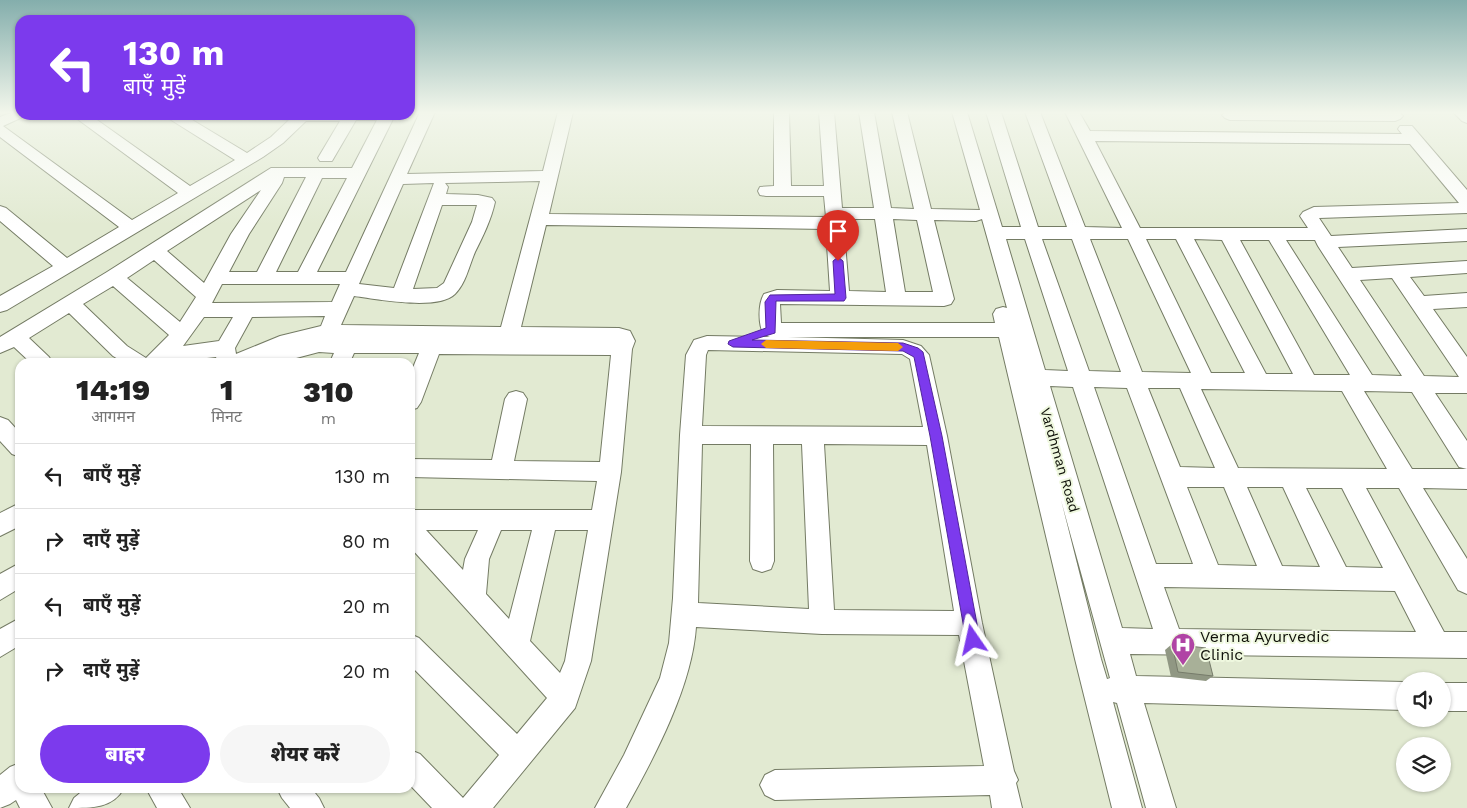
<!DOCTYPE html>
<html lang="hi">
<meta charset="utf-8">
<style>
:root{--surface:#fff;--page:#f6f6f6;--text:#222;--muted:#767676;--line:#e0e0e0;--accent:#7c3aed}
body{margin:0;font-family:"Work Sans","Noto Sans Devanagari",sans-serif;background:var(--page);color:var(--text);height:100vh;display:flex;flex-direction:column;font-size:19px;white-space:nowrap}
*{box-sizing:border-box;margin:0}
p{font-size:16px;color:var(--muted)}
.icon{flex:none;width:28px;height:28px;fill:none;stroke:currentColor;stroke-width:2;stroke-linecap:round;stroke-linejoin:round}
.map{position:relative;flex:1;overflow:hidden}
.drawer{position:absolute;left:15px;top:358px;width:400px;height:435px;display:flex;flex-direction:column;background:var(--surface);border-radius:15px;box-shadow:0 1px 4px #0004}
.drawer>*{flex:none}
.guide{position:absolute;left:15px;top:15px;width:400px;height:105px;border-radius:15px;box-shadow:0 1px 4px #0004;background:#7c3aed;color:#fff;overflow:hidden}
.buttons{position:absolute;left:1396px;top:672px;display:grid;gap:10px}
.buttons a{display:grid;place-items:center;width:55px;height:55px;border-radius:50%;background:var(--surface);box-shadow:0 1px 4px #0004;font-size:25px}
.pin{position:absolute;display:grid;place-items:center;width:42px;height:42px;color:#fff;margin:-51px -21px;border-radius:50% 50% 50% 0;rotate:-45deg;box-shadow:0 0 5px #0007}
.pin .icon{rotate:45deg}
.me{position:absolute;width:55px;margin:-28px;rotate:349deg;stroke-linejoin:round;filter:drop-shadow(0 0 4px #0008)}
.turn{display:flex;align-items:center;gap:18px;height:105px;padding:0 25px;font-size:22px}
.turn .icon{width:65px;height:65px;stroke-width:2.5}
.turn b{display:block;font-size:35px;line-height:42px}
.eta{display:flex;justify-content:space-evenly;align-items:center;height:85px;text-align:center}
.eta b{font-size:30px;font-weight:800;line-height:35px}
.cta{display:flex;gap:10px;margin-top:auto;padding:10px 25px}
.cta a{flex:1;height:58px;border-radius:30px;background:var(--accent);color:#fff;font-size:20px;font-weight:800;line-height:58px;text-align:center}
.cta a+a{background:var(--page);color:var(--text)}
ul{padding:0;list-style:none}
li{display:flex;align-items:center;gap:15px;height:65px;padding:0 25px;border-top:1px solid var(--line)}
li div{flex:1}
li b{display:block;font-size:19px}
li em{font-style:normal}
.map>svg:first-child{display:block}
</style>
<div class="map">
<svg width="1467" height="808" viewBox="0 0 1467 808">
<rect width="100%" height="100%" fill="#e2ead2"/>
<g fill="none" stroke-linecap="round" stroke-linejoin="round">
<defs>
<g id="minor">
<path d="M13 112H20V115H27L3 126 132 220 178 193 72 115H90L190 186 235 160 168 118 165 115H184L247 153 271 137 289 120 275 118 272 115H395L317 272H346L420 112H435L407 174 543 171 558 112H573L549 214 826 217 824 196H766L760 195 758 191 760 187 774 186V112H789L791 186H824L819 112H834L842 208H874L859 112H874L891 208 914 209 892 112H907L931 209 980 210 952 112H967L1002 227H1021L986 112H1001L1038 227H1067L1025 112H1040L1085 227 1122 228 1065 112H1079L1090 131 1402 134 1398 129 1400 126H1412L1467 190V213L1319 218 1331 236 1467 229V241L1338 247 1352 268 1467 261V273L1410 277 1424 296 1467 293V307L1433 309 1467 357V393H1435L1467 441V469L1459 467 1412 392 1364 391 1412 469H1467V489L1423 488 1467 559V594L1458 590 1399 488H1366L1444 632H1467V658L1130 654 1136 676 1405 682V710L1144 703 1176 808H1146L1117 703 1113 702 1142 808H1112L1075 659 999 337H788L903 340 921 346 929 355 947 436 982 623 1014 771 1018 780 1016 783 1022 808H992L990 795 775 800 765 795 760 785 765 775 775 770 984 766 959 635 822 634 696 627C692 686 655 756 626 808H595L624 755 660 678 669 643 673 598 680 435 686 355 694 340 707 336 770 337 764 335C758 325 758 304 764 294L777 290 830 291 826 229 546 225 521 327 619 328 630 331 635 341 632 349 621 472 591 661 575 708 493 808H432L410 785V750L420 754 463 798 499 755 410 665V634L419 638 517 734 547 698 410 547V510H592L597 481 410 477V459L492 460 505 399 509 393 516 391 523 393 527 399 514 461 600 462 611 355 439 354 421 402 417 408 410 410V375L419 353H354L350 362H330L334 353 319 352 281 362H218L216 357 171 362H123L113 356 69 313 29 338 49 357 52 362H30L14 347 0 353V337L107 272 271 168H352L377 120H356L332 161H320L318 158 340 121H306L283 143 263 157 7 310 0 312V296L53 266 0 221V206L6 208 67 258 119 227 0 137V117ZM1095 141 1410 144 1459 203 1314 207 1303 212 1300 216 1308 228H1140ZM284 177H306L257 272H229L249 234 282 183ZM322 178H347L298 272H276ZM540 181 501 327 341 325 354 296C377 299 438 311 455 294 466 283 469 266 475 252 483 236 491 220 495 202L492 198 478 195 446 194 448 187 445 183ZM434 183 394 288 359 284 403 184ZM261 190 231 234 204 283 167 251ZM442 205H477L472 222 444 283 437 288 413 289ZM843 219H875L886 292 849 291ZM893 219 917 220 933 292H905ZM982 219 1007 308 1003 307 996 309 993 314 995 323H781L780 304 944 306 951 304 954 299 934 220 976 221ZM1006 239H1025L1068 371 1045 370ZM1042 239H1072L1121 372 1089 371ZM1090 239H1128L1191 373 1142 372ZM1146 239H1176L1245 373H1211ZM1194 239 1222 240 1293 374H1266ZM1240 240H1269L1350 375H1314ZM1286 240H1315L1318 246 1402 376 1372 375ZM154 260 196 297 180 322 127 278ZM1392 278 1459 377 1424 376 1360 280ZM222 284H340L332 302 212 303ZM113 286 169 335 146 358 127 346 83 304ZM325 316 321 326 280 336 236 354 235 348 252 317ZM204 317H233L219 341 183 346ZM708 350 902 354 910 359 923 427 702 426 706 355ZM1050 386 1073 387 1153 629 1122 628ZM1094 387 1127 388 1193 564H1156ZM1148 388H1180L1215 468 1180 467ZM1201 389 1342 391 1387 469 1238 468ZM702 444H751L750 561 753 569 762 572 771 569 774 561 773 444H802L809 609 698 603ZM824 444 927 445 954 611 834 610ZM1187 487H1224L1257 566 1218 565ZM1247 487H1283L1320 567 1282 566ZM1306 488H1342L1383 568 1346 567ZM1061 500 1110 678 1107 679 1101 659ZM426 530H478L465 559 463 570ZM501 530H532L509 619 486 594 489 559ZM555 530H588L565 661 560 673 530 641ZM1164 587 1395 591 1416 632 1179 629Z"/>
<polygon points="1226,112 1395,112 1400,113 1403,116 1400,119 1395,121 1230,120 1225,118 1222,115"/>
<polygon points="1453,112 1467,112 1467,123 1462,121"/>
<polygon points="0,417 8,420 20,433 20,457 12,454 0,441"/>
<polygon points="20,503 20,526 0,536 0,513"/>
<polygon points="20,563 20,588 0,600 0,574"/>
<polygon points="20,618 20,645 0,657 0,629"/>
<rect x="1442" y="683" width="25" height="28"/>
<polygon points="20,763 20,788 41,788 52,808 20,808 16,800 10,804 0,808 0,775 10,767"/>
<path d="M86 788H124C113 808 93 808 69 808L74 798Z"/>
<polygon points="146,788 178,788 190,808 157,808"/>
<polygon points="277,788 311,788 319,798 324,808 290,808 282,798"/>
</g>
</defs>
<use href="#minor" stroke="#747b64" stroke-width="2"/>
<use href="#minor" fill="#fff" fill-rule="evenodd"/>
</g>
<polygon fill="#909783" points="1172,644 1213,676 1206,681 1171,677 1165,650"/>
<polygon fill="#a8b098" stroke="#767b6a" points="1172,644 1206,648 1213,676 1178,672"/>
<linearGradient id="sky" x2="0" y2="1"><stop stop-color="#84aeac"/><stop offset="0.5" stop-color="#f2f6eb"/><stop offset="1" stop-color="#f2f6eb" stop-opacity="0"/></linearGradient>
<rect width="1467" height="225" fill="url(#sky)"/>
<polygon fill="#7c3aed" stroke="#51269a" points="838,257 843,261 846,298 844,301 776,301 775,333 752,340 903,343 918,348 923,352 942,436 980,640 978,645 973,647 968,645 966,640 930,436 914,357 903,351 733,347 728,344 729,341 766,328 765,302 770,295 835,294 833,261"/>
<polygon fill="#f59e0b" points="766,340 898,343 903,347 898,351 766,348 761,344"/>
<defs>
<symbol id="hospital-pin" viewBox="-11 -11 22 30"><path d="M0 17L-7.5 6A9.5 9.5 0 1 1 7.5 6Z" fill="#b044a5" stroke="#eff8df"/><path d="M-5-5h3v3.5h4V-5h3V5h-3V1.5h-4V5h-3Z" fill="#fff"/></symbol>
</defs>
<g fill-rule="evenodd">
<use href="#hospital-pin" x="1169" y="631" width="28" height="38"/>
</g>
<g text-anchor="middle" dominant-baseline="central" stroke-width="4" stroke-linejoin="round" paint-order="stroke">
<g font-size="14" fill="#0f1109" stroke="#eff8df">
<text transform="translate(1060 460) rotate(74)">Vardhman Road</text>
</g>
<g font-size="16" fill="#0f1109" stroke="#eff8df" text-anchor="start">
<text x="1200" y="636">Verma Ayurvedic<tspan x="1200" dy="18">Clinic</tspan></text>
</g>
</g>
</svg>
<div class="buttons">
<a><svg class="icon" aria-label="sound" viewBox="0 0 24 24"><path d="M4 9h4l5-4v14l-5-4H4zM17 9q2 3 0 6"/></svg></a>
<a><svg class="icon" aria-label="layers" viewBox="0 0 24 24"><path d="M12 4l9 5-9 5-9-5zM3 14l9 5 9-5"/></svg></a>
</div>
<div class="pin" style="left:838px;top:261px;background:#d93025"><svg class="icon" aria-label="arrive" viewBox="0 0 24 24"><path d="M6 21V4h12l-3 4 3 4H6"/></svg></div>
<svg class="me" style="left:973px;top:640px" viewBox="-20 -20 40 40"><path d="M0-17L14 15 0 8-14 15z" fill="#7c3aed" stroke="#fff" stroke-width="4"/></svg>
<div class="guide">
<div class="turn"><svg class="icon" aria-label="left" viewBox="0 0 24 24"><path d="M17 20v-9H6M10 6l-5 5 5 5"/></svg><div><b>130 m</b>बाएँ मुड़ें</div></div>
</div>
<section class="drawer">
<div class="eta">
<div><b>14:19</b><p>आगमन</p></div>
<div><b>1</b><p>मिनट</p></div>
<div><b>310</b><p>m</p></div>
</div>
<ul>
<li><svg class="icon" aria-label="left" viewBox="0 0 24 24"><path d="M17 20v-9H6M10 6l-5 5 5 5"/></svg><div><b>बाएँ मुड़ें</b></div><em>130 m</em></li>
<li><svg class="icon" aria-label="right" viewBox="0 0 24 24"><path d="M7 20v-9h11M14 6l5 5-5 5"/></svg><div><b>दाएँ मुड़ें</b></div><em>80 m</em></li>
<li><svg class="icon" aria-label="left" viewBox="0 0 24 24"><path d="M17 20v-9H6M10 6l-5 5 5 5"/></svg><div><b>बाएँ मुड़ें</b></div><em>20 m</em></li>
<li><svg class="icon" aria-label="right" viewBox="0 0 24 24"><path d="M7 20v-9h11M14 6l5 5-5 5"/></svg><div><b>दाएँ मुड़ें</b></div><em>20 m</em></li>
</ul>
<div class="cta"><a>बाहर</a><a>शेयर करें</a></div>
</section>
</div>
